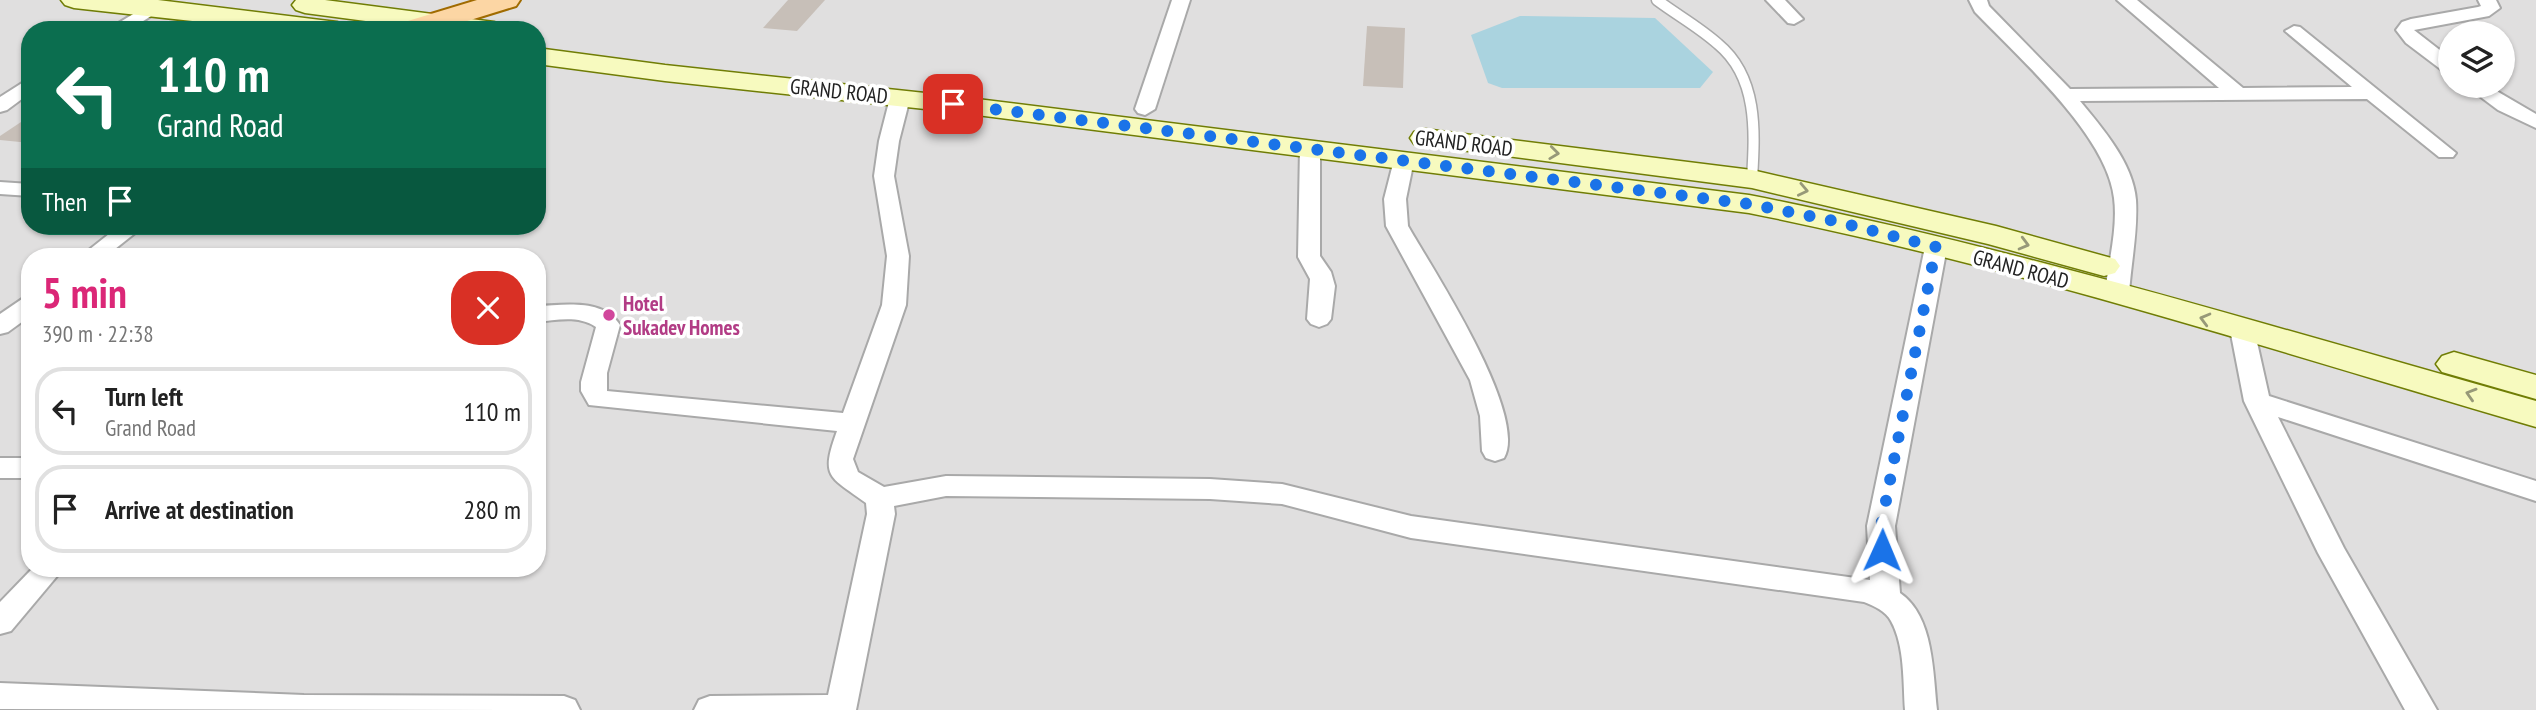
<!DOCTYPE html>
<meta charset="utf-8">
<style>
:root{--surface:#fff;--page:#f2f2f2;--text:#222;--muted:#767676;--line:#e0e0e0;--accent:#db2777}
body{margin:0;font-family:"PT Sans Narrow",sans-serif;background:var(--page);color:var(--text);height:100vh;display:flex;flex-direction:column;font-size:26px;white-space:nowrap}
*{box-sizing:border-box;margin:0}
p{font-size:23px;color:var(--muted)}
.icon{flex:none;width:38px;height:38px;fill:none;stroke:currentColor;stroke-width:2;stroke-linecap:round;stroke-linejoin:round}
.map{position:relative;flex:1;overflow:hidden}
.drawer{position:absolute;left:21px;top:248px;width:525px;height:329px;display:flex;flex-direction:column;background:var(--surface);border-radius:28px;box-shadow:0 2px 5px #0004}
.drawer>*{flex:none}
.top-card{position:absolute;left:21px;top:21px;width:525px;height:214px;border-radius:28px;box-shadow:0 2px 5px #0004;background:#0b6e4f;color:#fff;overflow:hidden}
.controls{position:absolute;left:2438px;top:21px;display:grid;gap:14px}
.controls a{display:grid;place-items:center;width:77px;height:77px;border-radius:50%;background:var(--surface);box-shadow:0 2px 5px #0004;font-size:35px}
.pin{position:absolute;display:grid;place-items:center;width:60px;height:60px;color:#fff;margin:-30px;border-radius:14px;box-shadow:0 4px 10px #0006}
.me{position:absolute;width:77px;margin:-38px;rotate:1deg;stroke-linejoin:round;filter:drop-shadow(0 0 5px #0008)}
.turn{display:flex;align-items:center;gap:24px;height:147px;padding:0 21px;font-size:32px}
.turn .icon{width:91px;height:91px;stroke-width:2.5}
.turn b{display:block;font-size:49px;line-height:60px}
.then{display:flex;align-items:center;height:66px;padding:0 21px;background:#0003;gap:14px;font-size:26px}
.round{display:grid;place-items:center;flex:none;width:74px;height:74px;border-radius:28px;background:var(--page)}
.summary{display:flex;align-items:center;justify-content:space-between;height:119px;padding:0 21px}
h1{font-size:42px;font-weight:600;line-height:52px;color:var(--accent)}
ul{padding:0;list-style:none}
li{display:flex;align-items:center;gap:21px;height:88px;margin:0 14px 10px;padding:0 7px;border:4px solid var(--line);border-radius:28px}
li div{flex:1}
li b{display:block;font-size:26px}
li em{font-style:normal}
.map>svg:first-child{display:block}
</style>
<div class="map">
<svg width="2536" height="710" viewBox="0 0 2536 710">
<rect width="100%" height="100%" fill="#f2efe9"/>
<path fill="#e0dfdf" fill-rule="evenodd" d="M0 0H2536V710H0ZM30 30H537V226H30ZM2450 33H2502V86H2450ZM30 257H537V569H30Z"/>
<polygon fill="#aad3df" points="1520,16 1655,18 1713,72 1700,88 1502,88 1488,83 1471,35"/>
<g fill="#c7bfb8">
<polygon points="788,0 825,0 797,31 763,28"/>
<polygon points="1367,26 1405,28 1403,88 1363,86"/>
<polygon points="30,116 30,143 0,140 0,136"/>
</g>
<g fill="none" stroke-linecap="round" stroke-linejoin="round">
<defs>
<path id="service" d="M1657 0C1677 15 1699 27 1718 44 1758 77 1755 131 1752 179"/>
<g id="minor">
<polygon points="1172,0 1190,0 1155,109 1145,115 1138,113 1135,109"/>
<polygon points="1766,0 1785,0 1803,19 1794,24 1788,23"/>
<path d="M1969 0H1987L1989 6 2070 89 2219 88 2117 0H2137L2243 88 2352 87 2285 31 2294 26 2300 27 2456 153 2453 157H2439L2367 99 2080 101C2103 129 2133 163 2136 200 2138 231 2131 263 2129 294L2125 299 2117 301 2109 299 2105 294C2108 263 2118 229 2114 198 2107 135 2018 57 1975 12Z"/>
<polygon points="2478,0 2496,0 2500,8 2489,16 2414,30 2450,58 2450,73 2443,71 2406,43 2396,30 2402,22 2411,19 2478,7 2481,6"/>
<polygon points="153,2 162,7 159,11 129,30 107,30"/>
<polygon points="30,78 30,93 7,110 0,112 0,97"/>
<polygon points="2466,86 2488,86 2536,114 2536,128 2498,110"/>
<path d="M900 92 910 98 899 141 894 176 909 256 906 305 853 459 858 472 884 487 946 476 1210 479 1282 484 1411 516 1870 580 1867 526 1925 247 1928 242H1944L1947 247 1895 526 1900 593C1934 616 1933 674 1937 710H1905C1903 683 1905 646 1891 621 1886 611 1874 606 1864 602L1411 538 1282 504 1210 499 946 496 894 506 895 514 856 710H694L699 700 710 696 828 695 867 514 866 503C829 476 820 478 837 431L589 405 581 391V382L596 327C579 315 556 320 537 322V306C564 305 603 298 620 325L607 373V391L843 413 882 305 887 256 874 176 879 141 890 98Z"/>
<polygon points="1310,142 1317,144 1320,148 1320,256 1331,272 1335,286 1331,319 1327,324 1319,327 1311,324 1307,319 1310,279 1298,257 1300,148 1303,144"/>
<path d="M1404 154 1411 156 1414 160 1406 199 1408 226C1432 268 1529 415 1504 458L1495 461 1486 458 1482 451 1480 416 1470 380 1386 226 1384 199 1394 160 1397 156Z"/>
<polygon points="0,182 30,184 30,196 0,194"/>
<polygon points="119,226 144,226 105,257 80,257"/>
<polygon points="30,297 30,316 8,332 0,334 0,314 22,299"/>
<polygon points="2242,321 2250,323 2254,329 2269,396 2536,481 2536,501 2278,417 2344,548 2437,710 2405,710 2318,553 2244,401 2230,329 2234,323"/>
<rect x="0" y="458" width="30" height="20"/>
<polygon points="32,569 63,569 11,631 0,634 0,602"/>
<polygon points="0,683 304,695 564,696 575,700 580,710 0,709"/>
</g>
<g id="secondary">
<polygon points="61,0 158,0 337,22 346,25 350,30 273,30 74,8 65,5"/>
<polygon points="296,0 325,0 494,22 503,25 507,30 434,30 305,13 296,10 292,5"/>
<path d="M537 48 665 65 953 96 1749 195C2015 247 2275 328 2536 401V427C2276 351 2015 266 1749 213L953 112 665 81 537 64Z"/>
<polygon points="1424,129 1752,170 1996,226 2115,259 2120,266 2115,273 2104,276 1988,244 1752,188 1414,144 1410,138 1414,132"/>
<polygon points="2454,352 2536,375 2536,399 2442,372 2436,364 2442,356"/>
</g>
<polygon id="primary" points="477,0 520,0 516,6 438,30 394,30 398,24"/>
</defs>
<use href="#service" stroke="#a9a9a9" stroke-width="13"/>
<use href="#minor" stroke="#a9a9a9" stroke-width="4"/>
<use href="#secondary" stroke="#707d05" stroke-width="3"/>
<use href="#primary" stroke="#a06b00" stroke-width="4"/>
<use href="#service" stroke="#fff" stroke-width="10"/>
<use href="#minor" fill="#fff" fill-rule="evenodd"/>
<use href="#secondary" fill="#f7fabf" fill-rule="evenodd"/>
<use href="#primary" fill="#fcd6a4" fill-rule="evenodd"/>
</g>
<defs><path id="oneway-chevron" d="M-2-3.5L2.5 0L-2 3.5" fill="none" stroke-width="1.6" stroke-linecap="round" stroke-linejoin="round" transform="scale(1.75)"/></defs>
<g stroke="#979978">
<use href="#oneway-chevron" transform="translate(1554 153) rotate(7)"/>
<use href="#oneway-chevron" transform="translate(1803 190) rotate(12)"/>
<use href="#oneway-chevron" transform="translate(2024 244) rotate(15)"/>
<use href="#oneway-chevron" transform="translate(2205 319) rotate(-165)"/>
<use href="#oneway-chevron" transform="translate(2471 394) rotate(-163)"/>
</g>
<g fill="none" stroke-linecap="round" stroke-linejoin="round">
<polyline stroke="#1a73e8" stroke-width="12" stroke-dasharray="0 21.6" points="953,104 1749,204 1830,220 1936,247 1881,526 1882,550"/>
</g>
<circle fill="#d1479c" stroke="#fff" stroke-width="2.5" cx="609" cy="315" r="7"/>
<g text-anchor="middle" dominant-baseline="central" stroke-width="7" stroke-linejoin="round" paint-order="stroke">
<g font-size="21" fill="#222" stroke="#fff">
<text transform="translate(839 91) rotate(6)">GRAND ROAD</text>
<text transform="translate(1464 143) rotate(7)">GRAND ROAD</text>
<text transform="translate(2021 269) rotate(15)">GRAND ROAD</text>
</g>
<g font-size="21" font-weight="bold" fill="#b23c85" stroke="#fff" text-anchor="start">
<text x="623" y="303">Hotel<tspan x="623" dy="24">Sukadev Homes</tspan></text>
</g>
</g>
</svg>
<div class="controls">
<a><svg class="icon" aria-label="layers" viewBox="0 0 24 24"><path d="M12 4l9 5-9 5-9-5zM3 14l9 5 9-5"/></svg></a>
</div>
<div class="pin" style="left:953px;top:104px;background:#d93025"><svg class="icon" aria-label="arrive" viewBox="0 0 24 24"><path d="M6 21V4h12l-3 4 3 4H6"/></svg></div>
<svg class="me" style="left:1882px;top:550px" viewBox="-20 -20 40 40"><path d="M0-17L14 15 0 8-14 15z" fill="#1a73e8" stroke="#fff" stroke-width="4"/></svg>
<div class="top-card">
<div class="turn"><svg class="icon" aria-label="left" viewBox="0 0 24 24"><path d="M17 20v-9H6M10 6l-5 5 5 5"/></svg><div><b>110 m</b>Grand Road</div></div>
<div class="then">Then<svg class="icon" aria-label="arrive" viewBox="0 0 24 24"><path d="M6 21V4h12l-3 4 3 4H6"/></svg></div>
</div>
<section class="drawer">
<div class="summary"><div><h1>5 min</h1><p>390 m · 22:38</p></div><a class="round" style="background:#d93025;color:#fff"><svg class="icon" aria-label="close" viewBox="0 0 24 24"><path d="M6 6l12 12M18 6L6 18"/></svg></a></div>
<ul>
<li><svg class="icon" aria-label="left" viewBox="0 0 24 24"><path d="M17 20v-9H6M10 6l-5 5 5 5"/></svg><div><b>Turn left</b><p>Grand Road</p></div><em>110 m</em></li>
<li><svg class="icon" aria-label="arrive" viewBox="0 0 24 24"><path d="M6 21V4h12l-3 4 3 4H6"/></svg><div><b>Arrive at destination</b></div><em>280 m</em></li>
</ul>
</section>
</div>
